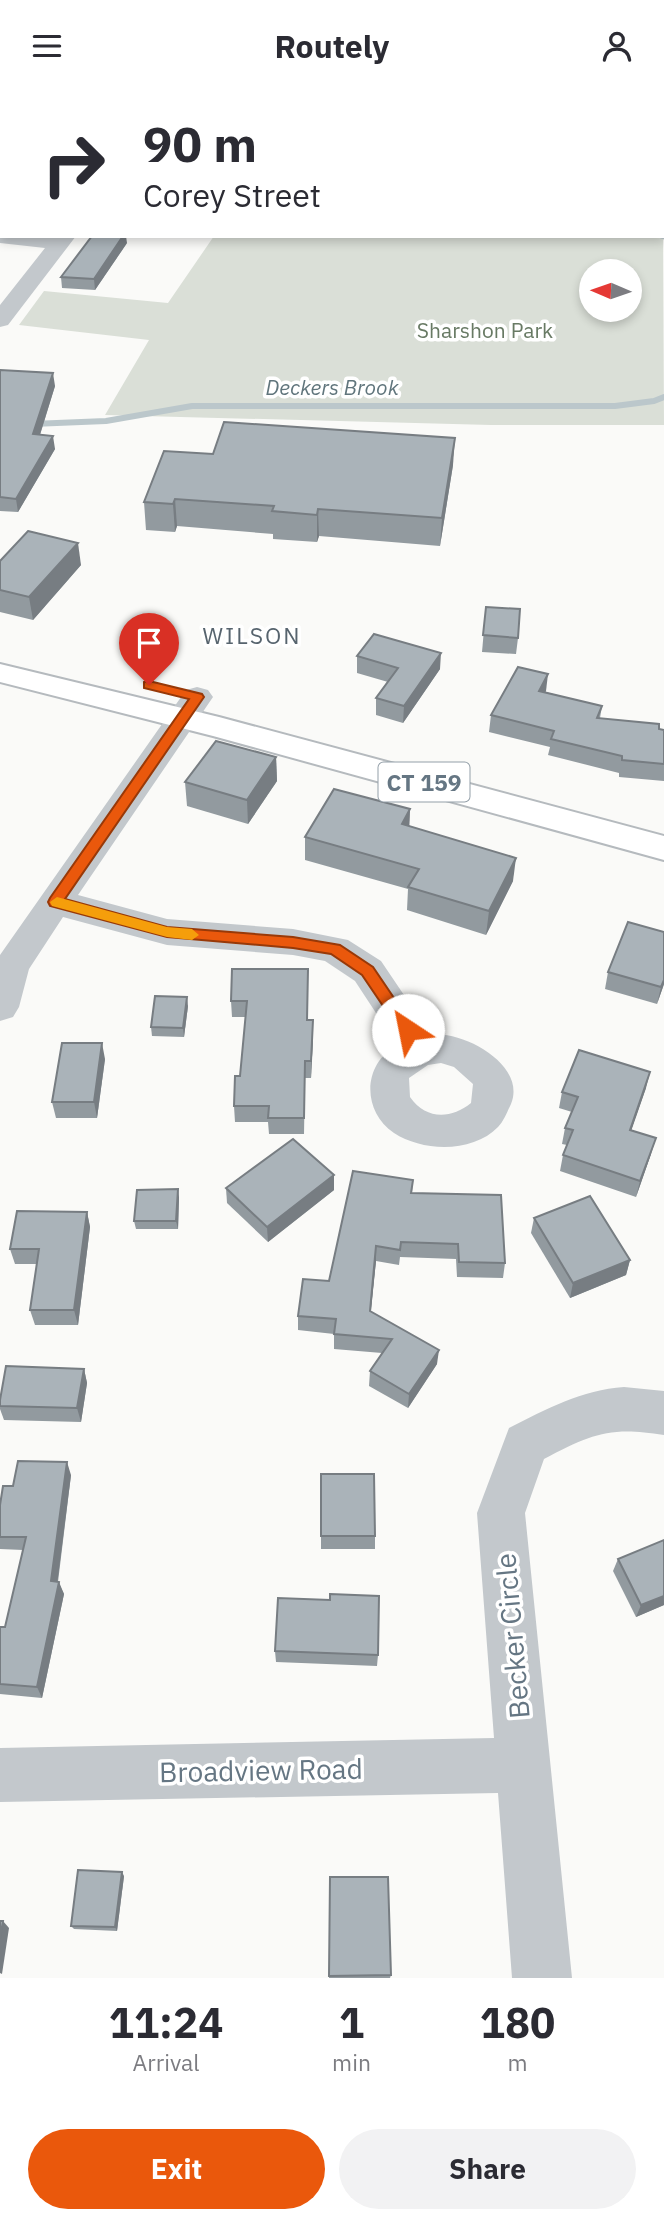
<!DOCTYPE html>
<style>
:root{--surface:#fff;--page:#f2f2f3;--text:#2b2b33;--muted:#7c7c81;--accent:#ea580c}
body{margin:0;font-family:"IBM Plex Sans",sans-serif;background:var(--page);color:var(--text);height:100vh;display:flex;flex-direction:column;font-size:26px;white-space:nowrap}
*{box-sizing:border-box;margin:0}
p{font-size:23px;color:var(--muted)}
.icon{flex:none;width:38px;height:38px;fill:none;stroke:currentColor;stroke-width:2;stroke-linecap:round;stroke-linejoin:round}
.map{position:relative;height:1887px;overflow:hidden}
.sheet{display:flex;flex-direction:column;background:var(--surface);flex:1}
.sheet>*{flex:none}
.top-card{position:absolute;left:0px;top:0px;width:665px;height:147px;box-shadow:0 4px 10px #0003;background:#fff;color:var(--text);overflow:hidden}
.needle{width:46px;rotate:272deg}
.controls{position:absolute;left:579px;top:168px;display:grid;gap:14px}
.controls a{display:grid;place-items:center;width:63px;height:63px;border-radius:50%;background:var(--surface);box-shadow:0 4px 10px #0003;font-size:35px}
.pin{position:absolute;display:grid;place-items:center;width:60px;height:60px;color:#fff;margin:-72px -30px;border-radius:50% 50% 50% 0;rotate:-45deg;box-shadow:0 0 7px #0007}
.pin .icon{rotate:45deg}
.me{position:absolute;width:77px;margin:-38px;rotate:326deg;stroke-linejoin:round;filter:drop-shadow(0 0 5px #0008)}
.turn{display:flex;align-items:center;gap:24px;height:147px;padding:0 28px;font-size:32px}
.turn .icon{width:91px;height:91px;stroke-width:2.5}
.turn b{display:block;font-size:49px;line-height:60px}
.eta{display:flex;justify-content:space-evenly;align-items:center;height:119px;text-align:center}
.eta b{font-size:42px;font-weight:700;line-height:49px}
.cta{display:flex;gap:14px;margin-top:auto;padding:14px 28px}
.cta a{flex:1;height:80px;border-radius:42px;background:var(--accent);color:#fff;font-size:28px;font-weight:700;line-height:80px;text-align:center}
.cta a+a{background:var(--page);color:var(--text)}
header{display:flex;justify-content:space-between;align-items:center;height:91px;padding:0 28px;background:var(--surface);font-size:32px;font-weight:700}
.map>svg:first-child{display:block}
</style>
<header><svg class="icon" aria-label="menu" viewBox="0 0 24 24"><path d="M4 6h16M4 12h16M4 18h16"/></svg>Routely<svg class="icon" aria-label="person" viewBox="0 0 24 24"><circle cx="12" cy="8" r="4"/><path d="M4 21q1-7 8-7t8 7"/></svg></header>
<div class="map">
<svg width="664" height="1887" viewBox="0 0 664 1887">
<rect width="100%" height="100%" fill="#fafaf8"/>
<path fill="#dadfd7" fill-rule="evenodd" d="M663 139 664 334H491L105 324 149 249 19 234 44 200 168 212 214 145H663ZM630 180V219H592V180Z"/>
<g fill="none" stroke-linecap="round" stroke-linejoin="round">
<polyline stroke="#bbc7cb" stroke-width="5" points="661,145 664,146"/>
<polyline stroke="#bbc7cb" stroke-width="6" points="32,333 106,330 192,315 615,315 654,310 664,306"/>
<defs>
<polygon id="major" points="0,573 219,626 664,745 664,769 213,645 0,591"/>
</defs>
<use href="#major" stroke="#b5babe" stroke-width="4"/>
<g fill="#c3c8cc" fill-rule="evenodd">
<rect x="0" y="32" width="2" height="12"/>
<polygon points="0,140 2,145 76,145 8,234 0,236 0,214 45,157 0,152"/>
<path d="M197 596 208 599 213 606 78 804 167 828 293 838 348 849 381 870 431 944C463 939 527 974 511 1013 507 1021 504 1030 498 1036 473 1062 423 1061 394 1042 361 1019 363 973 397 954L355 890 325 870 293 864 167 854 63 826 29 878 19 916 13 926 0 930V864L186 599ZM441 972 454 976 473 993 471 1012C451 1028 426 1029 410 1006L409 987 428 974Z"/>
<path d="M624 1296 664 1300V1344C610 1335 591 1343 544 1368L525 1422 572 1887H512L498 1702 0 1711V1657L494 1647 477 1422 509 1337C546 1318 582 1299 624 1296Z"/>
</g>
<use href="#major" fill="#fff" fill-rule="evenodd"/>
</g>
<g fill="#929a9f">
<polygon points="127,152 95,199 62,197 61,186"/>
<polygon points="0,279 55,295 40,344 55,358 18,421 0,420"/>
<polygon points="213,363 453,374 440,455 319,445 317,451 273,448 273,443 177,435 175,441 146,439 144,411"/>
<polygon points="0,470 81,474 33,529 0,521"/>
<polygon points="486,516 518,547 516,563 482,561"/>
<polygon points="357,565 440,578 403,632 376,624 376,607 388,591 357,582"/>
<polygon points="546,600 545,601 602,615 600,627 664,639 664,690 619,686 619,682 548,664 550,656 489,641 491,624"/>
<polygon points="276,666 277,690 248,733 187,715 185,691"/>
<polygon points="410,718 409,736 513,790 486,844 407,819 408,798 305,769 305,746"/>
<polygon points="664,841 664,893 657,913 605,898 608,881"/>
<polygon points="232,878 308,929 313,946 311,987 305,987 304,1043 269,1043 268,1031 235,1031 234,1015 240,985 246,926 232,926 231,910"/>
<polygon points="188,915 184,946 152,945 151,936"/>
<polygon points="105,968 97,1027 56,1027 52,1011"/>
<polygon points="646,997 631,1039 651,1063 636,1106 560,1080 563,1064 567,1054 562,1053 565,1037 572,1021 559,1017 562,1001"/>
<polygon points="413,1089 412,1102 505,1172 503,1187 457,1186 456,1168 400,1166 399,1174 376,1170 371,1220 437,1273 408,1317 369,1295 370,1280 382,1262 334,1258 334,1243 298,1239 298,1225 329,1190"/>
<polygon points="226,1097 334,1099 268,1151 227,1112"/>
<polygon points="179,1106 178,1138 136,1138 134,1130"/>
<polygon points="87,1121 90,1136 78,1234 35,1234 30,1219 37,1173 15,1173 10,1158"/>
<polygon points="534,1127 630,1169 626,1184 570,1207 531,1142"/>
<polygon points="84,1278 87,1292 81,1331 4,1329 0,1318 0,1309"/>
<polygon points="321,1383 375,1445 375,1458 321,1458"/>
<polygon points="71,1384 58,1491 64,1503 42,1607 0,1603 0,1536 5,1536 23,1459 0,1458 0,1414 13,1395"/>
<polygon points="664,1449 664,1514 636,1526 613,1480 618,1468"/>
<polygon points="275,1560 378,1564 377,1575 276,1571"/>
<polygon points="124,1785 117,1840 74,1838 71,1835"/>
<polygon points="330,1786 391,1884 390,1887 329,1887"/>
</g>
<g fill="#777d82">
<polygon points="259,0 271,0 270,2 258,2"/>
<polygon points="123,145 126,145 127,152 95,199 94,188"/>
<polygon points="53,282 55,295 36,356 33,343"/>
<polygon points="53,345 55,358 18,421 16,408"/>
<polygon points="455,347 453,374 440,455 442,427"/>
<polygon points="175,408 177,435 175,441 173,413"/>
<polygon points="318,418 319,445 317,451 317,424"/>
<polygon points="78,452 81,474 33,529 29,506"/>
<polygon points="441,562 440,578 403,632 404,615"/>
<polygon points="548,583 546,600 536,617 539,600"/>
<polygon points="276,666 277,690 248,733 247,709"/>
<polygon points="410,718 409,742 402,733"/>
<polygon points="516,767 513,790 486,844 489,820"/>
<polygon points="664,889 664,893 657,913 661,896"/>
<polygon points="187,906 188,915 184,946 183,937"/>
<polygon points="313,929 313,946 311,987 311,970"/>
<polygon points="102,952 105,968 97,1027 94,1011"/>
<polygon points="650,981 646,997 626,1055 630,1039"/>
<polygon points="656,1047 651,1063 636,1106 640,1090"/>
<polygon points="334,1084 334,1099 268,1151 267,1136"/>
<polygon points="178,1098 179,1106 178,1138 176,1130"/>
<polygon points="87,1121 90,1136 78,1234 74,1219"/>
<polygon points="376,1155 376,1170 369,1235 370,1220"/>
<polygon points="630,1169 626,1184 570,1207 573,1192"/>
<polygon points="439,1259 437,1273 408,1317 409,1303"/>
<polygon points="84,1278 87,1292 81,1331 77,1317"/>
<polygon points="67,1371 71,1384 56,1502 51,1490"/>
<polygon points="59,1491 64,1503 42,1607 37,1596"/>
<polygon points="664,1505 664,1514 636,1526 641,1514"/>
<polygon points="122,1781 124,1785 117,1840 115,1836"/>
<polygon points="3,1830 9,1837 2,1883 0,1882 0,1847"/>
</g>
<g fill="#aab3b9" stroke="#777d82" stroke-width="2">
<polygon points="201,0 259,0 258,2 199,2"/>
<polygon points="92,145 123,145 94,188 61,186"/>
<polygon points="0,279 53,282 33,343 53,345 16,408 0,406"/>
<polygon points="224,331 455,347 442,427 318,418 317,424 272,420 274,415 175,408 173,413 144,411 164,360 213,363"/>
<polygon points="28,440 78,452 29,506 0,499 0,470"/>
<polygon points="486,516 520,518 518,547 483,544"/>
<polygon points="374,543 441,562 404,615 376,607 398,577 357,565"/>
<polygon points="518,576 548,583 539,600 602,615 597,627 659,633 659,638 664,639 664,673 622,669 622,665 551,648 554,640 491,624"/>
<polygon points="216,650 276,666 247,709 185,691"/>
<polygon points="334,698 410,718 402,733 516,767 489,820 408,796 419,778 305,746"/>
<polygon points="628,831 664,841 664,889 661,896 608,881"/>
<polygon points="232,878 308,878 307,929 313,929 311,970 305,970 304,1027 268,1027 269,1015 234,1015 235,985 240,985 247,910 231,910"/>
<polygon points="155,905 187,906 183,937 151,936"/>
<polygon points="62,952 102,952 94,1011 52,1011"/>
<polygon points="579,959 650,981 630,1039 656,1047 640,1090 563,1064 573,1039 565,1037 578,1006 562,1001"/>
<polygon points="293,1048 334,1084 267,1136 226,1097"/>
<polygon points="353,1080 413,1089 411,1102 501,1104 505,1172 459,1171 458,1153 401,1151 400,1159 376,1155 370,1220 439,1259 409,1303 370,1280 392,1248 334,1243 336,1228 298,1225 303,1188 329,1190"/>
<polygon points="178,1098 176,1130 134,1130 137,1099"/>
<polygon points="590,1105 630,1169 573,1192 534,1127"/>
<polygon points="17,1120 87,1121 74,1219 30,1219 39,1158 10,1158"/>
<polygon points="6,1275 84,1278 77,1317 0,1315 0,1309"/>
<polygon points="18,1370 67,1371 51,1490 59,1491 37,1596 0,1593 0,1536 5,1536 26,1446 0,1446 0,1414 3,1395 13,1395"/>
<polygon points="321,1383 374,1383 375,1445 321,1445"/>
<polygon points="664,1449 664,1505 641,1514 618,1468"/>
<polygon points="330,1503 379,1505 378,1564 275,1560 278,1507 330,1509"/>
<polygon points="78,1779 122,1781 115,1836 71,1835"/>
<polygon points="330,1786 388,1786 391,1884 329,1885"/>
<polygon points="0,1830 3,1830 0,1847"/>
</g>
<polygon fill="#ea580c" stroke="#983908" stroke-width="2" points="149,590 202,603 204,606 65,808 167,836 293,846 340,854 373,876 413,935 416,939 413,943 402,943 362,884 331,863 293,857 167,846 50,815 48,811 50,807 189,608 144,597 144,591"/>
<polygon fill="#f59e0b" points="57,806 167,836 192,838 199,844 192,849 167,846 52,815 50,811"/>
<g text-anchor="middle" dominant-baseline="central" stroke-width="7" stroke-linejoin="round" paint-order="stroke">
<g font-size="21" fill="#687a64" stroke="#fff">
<text x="485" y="239">Sharshon Park</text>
</g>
<g font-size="21" font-style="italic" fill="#60757c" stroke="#fff">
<text x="332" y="296">Deckers Brook</text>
</g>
<g font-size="23" letter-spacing="2" fill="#57646e" stroke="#fff">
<text x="252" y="544">WILSON</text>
</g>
<rect fill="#fff" stroke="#939fa8" stroke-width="2" x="378.5" y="671.5" width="91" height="39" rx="5"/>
<g font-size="23" font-weight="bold" fill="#657683">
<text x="424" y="691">CT 159</text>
</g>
<g font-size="28" fill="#657683" stroke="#fff">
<text transform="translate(512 1545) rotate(-95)">Becker Circle</text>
<text transform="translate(261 1679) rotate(-1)">Broadview Road</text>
</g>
</g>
</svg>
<div class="controls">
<a><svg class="needle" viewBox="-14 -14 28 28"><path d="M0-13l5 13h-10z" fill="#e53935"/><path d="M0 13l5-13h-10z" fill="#7c7c81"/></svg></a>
</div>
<div class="pin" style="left:149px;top:594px;background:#d93025"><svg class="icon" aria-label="arrive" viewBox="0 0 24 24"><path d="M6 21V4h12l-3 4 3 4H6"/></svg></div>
<svg class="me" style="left:408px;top:939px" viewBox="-20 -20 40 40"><circle r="19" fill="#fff"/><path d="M0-13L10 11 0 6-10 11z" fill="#ea580c"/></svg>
<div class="top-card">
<div class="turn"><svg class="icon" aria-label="right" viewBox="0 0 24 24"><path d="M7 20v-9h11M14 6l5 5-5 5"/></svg><div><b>90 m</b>Corey Street</div></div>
</div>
</div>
<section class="sheet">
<div class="eta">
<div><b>11:24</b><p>Arrival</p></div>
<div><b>1</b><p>min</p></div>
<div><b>180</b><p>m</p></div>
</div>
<div class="cta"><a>Exit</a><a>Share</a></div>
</section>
